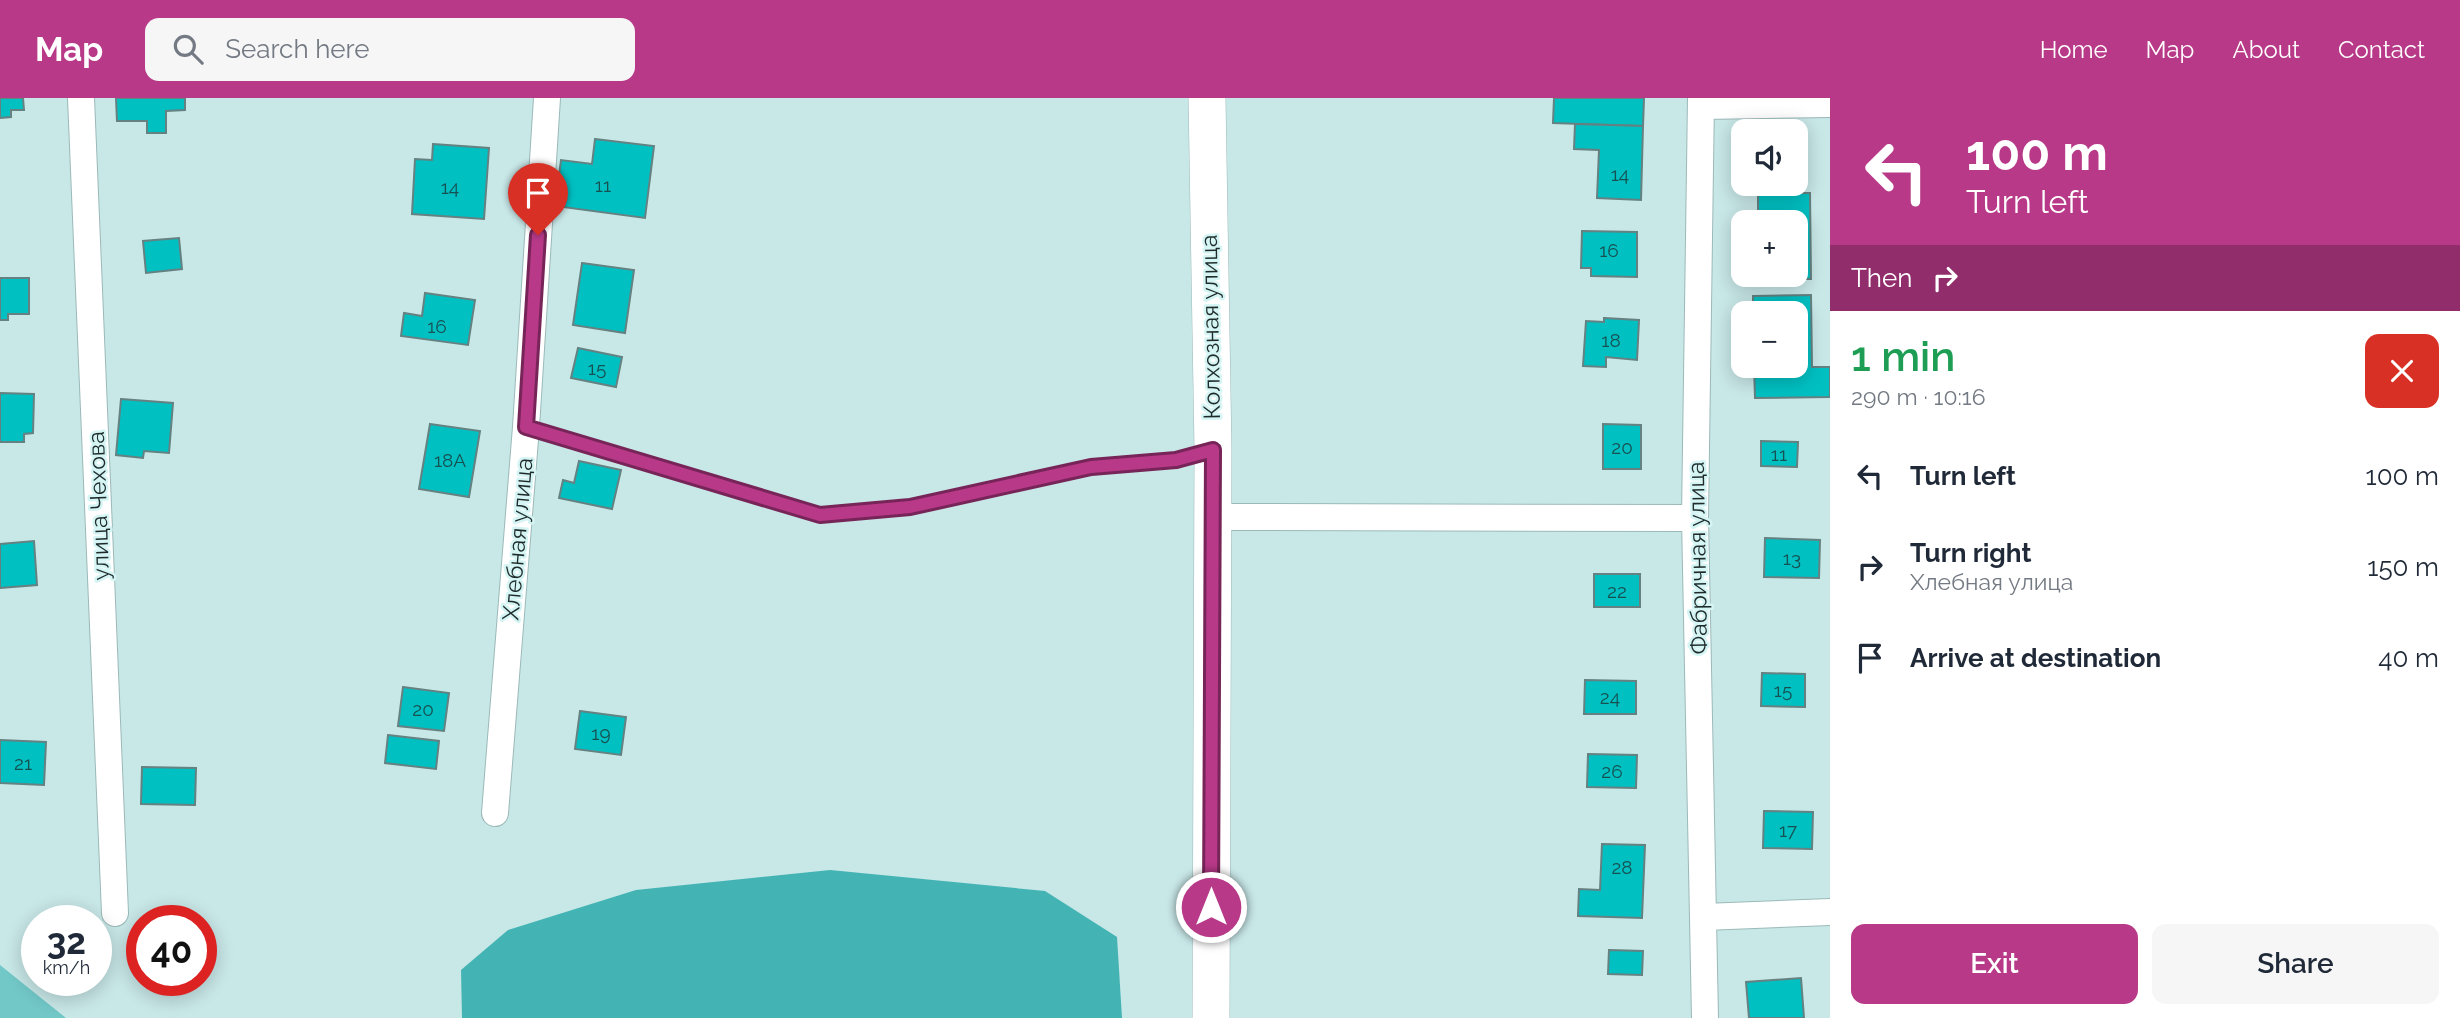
<!DOCTYPE html>
<meta charset="utf-8">
<style>
:root{--surface:#fff;--page:#f6f6f7;--text:#1f2937;--muted:#747a83;--accent:#b73988}
body{margin:0;font-family:Raleway,sans-serif;background:var(--page);color:var(--text);height:100vh;display:flex;flex-direction:column;font-size:26px;white-space:nowrap}
*{box-sizing:border-box;margin:0}
p{font-size:23px;color:var(--muted)}
.icon{flex:none;width:38px;height:38px;fill:none;stroke:currentColor;stroke-width:2;stroke-linecap:round;stroke-linejoin:round}
.map{position:relative;flex:1;overflow:hidden}
.drawer{display:flex;flex-direction:column;background:var(--surface);width:630px}
.drawer>*{flex:none}
.guide{background:#b73988;color:#fff;overflow:hidden}
.fabs{position:absolute;left:1731px;top:21px;display:grid;gap:14px}
.fabs a{display:grid;place-items:center;width:77px;height:77px;border-radius:14px;background:var(--surface);box-shadow:0 4px 18px #0003;font-size:35px}
.speed{position:absolute;left:21px;top:807px;display:flex;gap:14px;font-size:35px;font-weight:700;text-align:center}
.speed>*{display:grid;place-content:center;width:91px;height:91px;border-radius:50%;background:var(--surface);box-shadow:0 4px 18px #0003;line-height:1}
.speed small{font-size:18px;font-weight:400}
.speed .limit{border:10px solid #d22;background:#fff;color:#111}
.pin{position:absolute;display:grid;place-items:center;width:60px;height:60px;color:#fff;margin:-72px -30px;border-radius:50% 50% 50% 0;rotate:-45deg;box-shadow:0 0 7px #0007}
.pin .icon{rotate:45deg}
.me{position:absolute;width:77px;margin:-38px;rotate:0deg;stroke-linejoin:round;filter:drop-shadow(0 0 5px #0008)}
.turn{display:flex;align-items:center;gap:24px;height:147px;padding:0 21px;font-size:32px}
.turn .icon{width:91px;height:91px;stroke-width:2.5}
.turn b{display:block;font-size:49px;line-height:60px}
.then{display:flex;align-items:center;height:66px;padding:0 21px;background:#0003;gap:14px;font-size:26px}
.round{display:grid;place-items:center;flex:none;width:74px;height:74px;border-radius:14px;background:var(--page)}
.overview{display:flex;align-items:center;justify-content:space-between;height:119px;padding:0 21px}
h1{font-size:42px;font-weight:600;line-height:52px;color:#1e9e55}
.cta{display:flex;gap:14px;margin-top:auto;padding:14px 21px}
.cta a{flex:1;height:80px;border-radius:14px;background:var(--accent);color:#fff;font-size:28px;font-weight:600;line-height:80px;text-align:center}
.cta a+a{background:var(--page);color:var(--text)}
ul{padding:0;list-style:none}
li{display:flex;align-items:center;gap:21px;height:91px;padding:0 21px}
li div{flex:1}
li b{display:block;font-size:26px}
li em{font-style:normal}
header{display:flex;align-items:center;gap:42px;box-sizing:border-box;height:98px;padding:0 35px;background:var(--accent);color:#fff}
header strong{font-size:33px}
nav{display:flex;gap:38px;margin-inline-start:auto;font-size:24px}
.search{width:490px;height:63px;background:var(--page);display:flex;align-items:center;gap:18px;box-sizing:border-box;padding:0 24px;border-radius:14px;color:var(--muted);font-size:26px}
main{display:flex;flex:1;min-height:0}
.map>svg:first-child{display:block}
</style>
<header>
<strong>Map</strong>
<div class="search"><svg class="icon" aria-label="search" viewBox="0 0 24 24"><circle cx="10" cy="10" r="6"/><path d="M15 15l6 6"/></svg>Search here</div>
<nav><a>Home</a><a>Map</a><a>About</a><a>Contact</a></nav>
</header>
<main>
<div class="map">
<svg width="1830" height="920" viewBox="0 0 1830 920">
<rect width="100%" height="100%" fill="#c8e7e7"/>
<polygon fill="#72c7c7" points="0,867 66,920 0,920"/>
<polygon fill="#43b3b4" points="830,772 1045,793 1117,839 1122,920 462,920 461,872 508,832 636,792"/>
<g fill="#00c0c2" stroke="#658181" stroke-width="2">
<polygon points="0,0 23,0 24,12 11,12 11,19 0,20"/>
<polygon points="116,0 185,0 185,12 166,13 166,35 147,35 147,23 117,23"/>
<polygon points="1554,0 1644,0 1643,28 1553,25"/>
<polygon points="1575,26 1643,28 1641,102 1597,100 1599,52 1574,51"/>
<polygon points="595,41 654,48 645,120 555,108 561,62 592,66"/>
<polygon points="433,46 489,50 484,121 412,116 415,61 432,62"/>
<polygon points="1758,95 1810,95 1811,181 1734,181 1734,156 1743,156 1743,177 1796,177 1796,124 1758,124"/>
<polygon points="1582,133 1637,134 1637,179 1591,178 1591,170 1581,170"/>
<polygon points="179,140 182,171 146,175 143,143"/>
<polygon points="582,165 634,172 625,235 573,227"/>
<polygon points="0,180 29,180 29,216 8,216 8,222 0,222"/>
<polygon points="425,195 475,202 468,247 401,238 404,215 422,218"/>
<polygon points="1811,197 1812,269 1830,269 1830,299 1755,300 1754,268 1796,268 1796,215 1753,215 1753,198"/>
<polygon points="1604,220 1639,222 1637,262 1606,259 1606,269 1583,268 1586,223 1604,224"/>
<polygon points="578,250 622,259 616,289 571,280"/>
<polygon points="0,295 34,296 33,335 24,336 24,344 0,344"/>
<polygon points="121,301 173,305 169,355 144,353 143,360 116,357"/>
<polygon points="430,326 480,333 469,399 419,391"/>
<polygon points="1603,326 1641,327 1641,371 1603,371"/>
<polygon points="1761,343 1798,344 1797,369 1761,368"/>
<polygon points="579,363 621,372 612,411 559,400 563,382 574,385"/>
<polygon points="1765,440 1820,442 1819,480 1764,479"/>
<polygon points="34,443 37,487 0,490 0,446"/>
<rect x="1594" y="476" width="46" height="33"/>
<polygon points="1762,575 1805,576 1805,609 1761,608"/>
<polygon points="1585,582 1636,583 1636,616 1584,616"/>
<polygon points="403,589 449,595 444,633 398,628"/>
<polygon points="580,613 626,619 621,657 575,651"/>
<polygon points="388,637 439,643 436,671 385,665"/>
<polygon points="0,642 46,644 44,687 0,685"/>
<polygon points="1588,656 1637,657 1636,690 1587,689"/>
<polygon points="142,669 196,670 195,707 141,706"/>
<polygon points="1764,713 1813,714 1812,751 1763,750"/>
<polygon points="1602,746 1645,747 1642,820 1578,818 1579,791 1600,792"/>
<polygon points="1609,852 1643,853 1642,877 1608,876"/>
<polygon points="1801,880 1804,920 1749,920 1746,884"/>
</g>
<g fill="none" stroke-linecap="round" stroke-linejoin="round">
<defs>
<polyline id="lane" points="526,329 820,417 910,409 1091,369 1176,362 1212,352"/>
<g id="street">
<polyline points="81,0 115,815"/>
<polyline points="1701,0 1695,420 1705,920"/>
<polyline points="1702,8 1830,6"/>
<polyline points="1212,419 1695,420"/>
<polyline points="495,715 526,329 547,0"/>
<polyline points="1704,819 1830,814"/>
</g>
<polyline id="secondary" points="1207,0 1213,352 1211,920"/>
</defs>
<use href="#lane" stroke="#9cb9b9" stroke-width="16"/>
<use href="#street" stroke="#9cb9b9" stroke-width="28"/>
<use href="#secondary" stroke="#9cb9b9" stroke-width="38"/>
<use href="#lane" stroke="#fff" stroke-width="14"/>
<use href="#street" stroke="#fff" stroke-width="26"/>
<use href="#secondary" stroke="#fff" stroke-width="37"/>
</g>
<g fill="none" stroke-linecap="round" stroke-linejoin="round">
<defs>
<polyline id="route" points="538,137 526,329 820,417 910,409 1091,369 1176,362 1213,352 1211,809"/>
</defs>
<use href="#route" stroke="#772558" stroke-width="18"/>
<use href="#route" stroke="#b73988" stroke-width="12"/>
</g>
<g text-anchor="middle" dominant-baseline="central" stroke-width="5" stroke-linejoin="round" paint-order="stroke">
<g font-size="19" fill="#175051">
<text x="1620" y="76">14</text>
<text x="603" y="87">11</text>
<text x="450" y="89">14</text>
<text x="1609" y="152">16</text>
<text x="437" y="228">16</text>
<text x="1611" y="242">18</text>
<text x="597" y="270">15</text>
<text x="1622" y="349">20</text>
<text x="1779" y="356">11</text>
<text x="450" y="362">18А</text>
<text x="1792" y="460">13</text>
<text x="1617" y="493">22</text>
<text x="1783" y="592">15</text>
<text x="1610" y="599">24</text>
<text x="423" y="611">20</text>
<text x="601" y="635">19</text>
<text x="23" y="665">21</text>
<text x="1612" y="673">26</text>
<text x="1788" y="732">17</text>
<text x="1622" y="769">28</text>
</g>
<g font-size="23" fill="#1f2b2b" stroke="#d5f4f4">
<text transform="translate(1210 229) rotate(-91)">Колхозная улица</text>
<text transform="translate(98 408) rotate(-92)">улица Чехова</text>
<text transform="translate(517 441) rotate(-85)">Хлебная улица</text>
<text transform="translate(1697 460) rotate(-91)">Фабричная улица</text>
</g>
</g>
</svg>
<div class="fabs">
<a><svg class="icon" aria-label="sound" viewBox="0 0 24 24"><path d="M4 9h4l5-4v14l-5-4H4zM17 9q2 3 0 6"/></svg></a>
<a>+</a>
<a>−</a>
</div>
<div class="speed"><div>32<small>km/h</small></div><div class="limit">40</div></div>
<div class="pin" style="left:538px;top:137px;background:#d93025"><svg class="icon" aria-label="arrive" viewBox="0 0 24 24"><path d="M6 21V4h12l-3 4 3 4H6"/></svg></div>
<svg class="me" style="left:1211px;top:809px" viewBox="-20 -20 40 40"><circle r="17" fill="#b73988" stroke="#fff" stroke-width="3"/><path d="M0-11L8 9 0 5-8 9z" fill="#fff"/></svg>
</div>
<section class="drawer">
<div class="guide">
<div class="turn"><svg class="icon" aria-label="left" viewBox="0 0 24 24"><path d="M17 20v-9H6M10 6l-5 5 5 5"/></svg><div><b>100 m</b>Turn left</div></div>
<div class="then">Then<svg class="icon" aria-label="right" viewBox="0 0 24 24"><path d="M7 20v-9h11M14 6l5 5-5 5"/></svg></div>
</div>
<div class="overview"><div><h1>1 min</h1><p>290 m · 10:16</p></div><a class="round" style="background:#d93025;color:#fff"><svg class="icon" aria-label="close" viewBox="0 0 24 24"><path d="M6 6l12 12M18 6L6 18"/></svg></a></div>
<ul>
<li><svg class="icon" aria-label="left" viewBox="0 0 24 24"><path d="M17 20v-9H6M10 6l-5 5 5 5"/></svg><div><b>Turn left</b></div><em>100 m</em></li>
<li><svg class="icon" aria-label="right" viewBox="0 0 24 24"><path d="M7 20v-9h11M14 6l5 5-5 5"/></svg><div><b>Turn right</b><p>Хлебная улица</p></div><em>150 m</em></li>
<li><svg class="icon" aria-label="arrive" viewBox="0 0 24 24"><path d="M6 21V4h12l-3 4 3 4H6"/></svg><div><b>Arrive at destination</b></div><em>40 m</em></li>
</ul>
<div class="cta"><a>Exit</a><a>Share</a></div>
</section>
</main>
